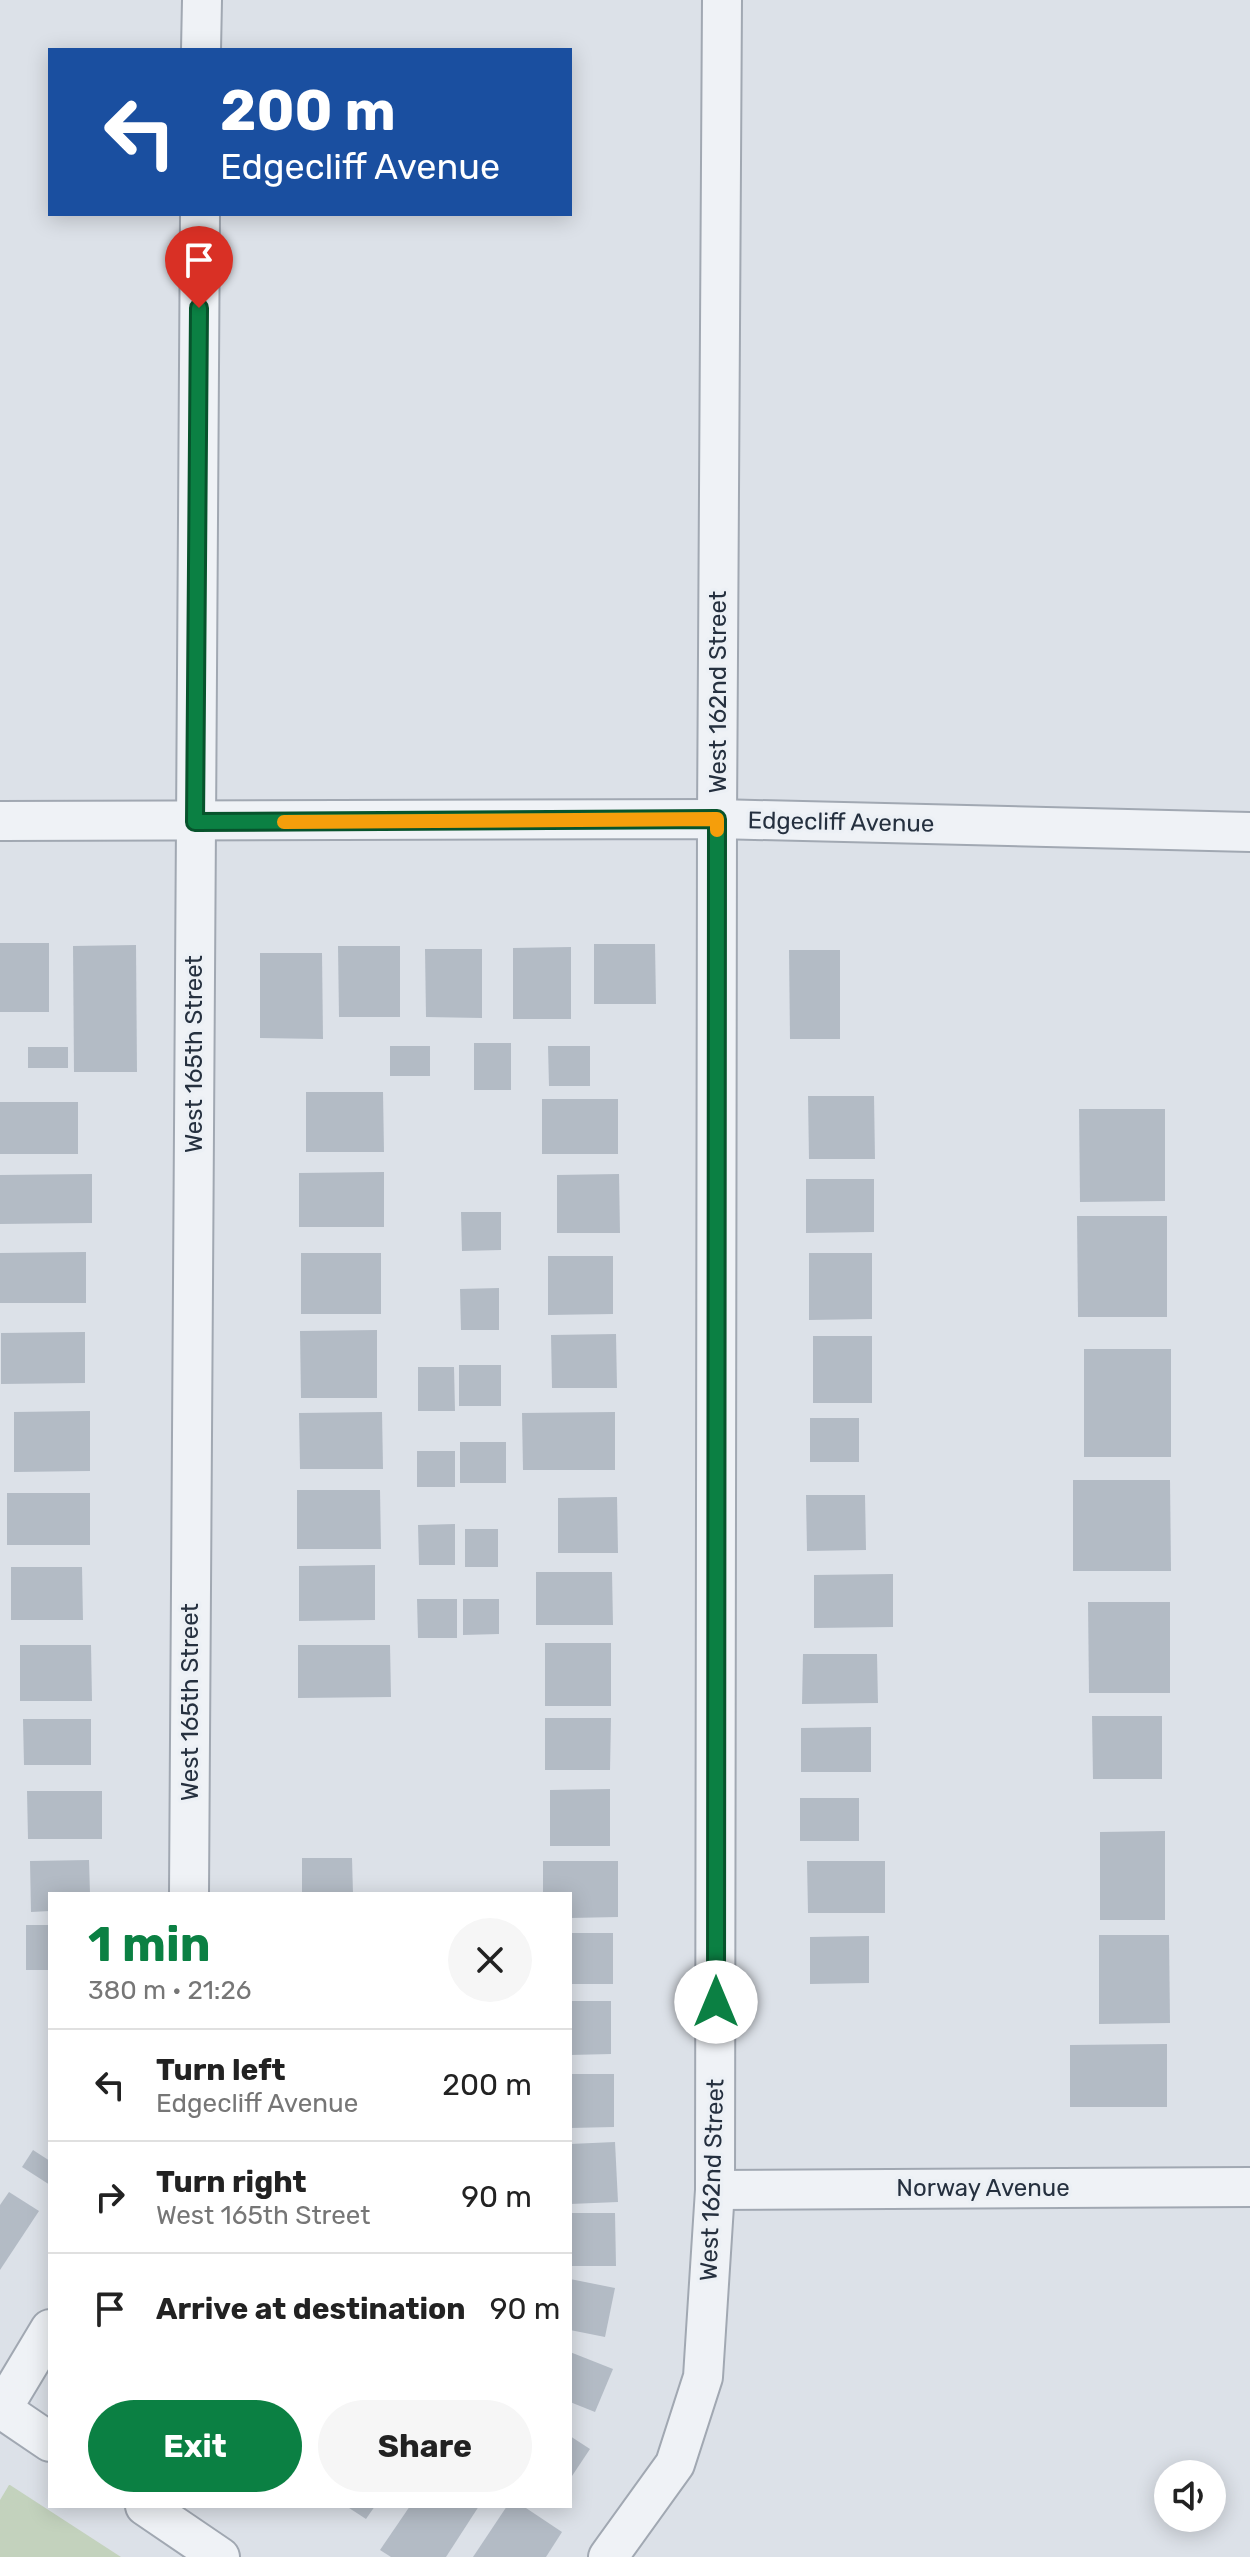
<!DOCTYPE html>
<meta charset="utf-8">
<style>
:root{--surface:#fff;--page:#f6f6f6;--text:#222;--muted:#767676;--line:#e0e0e0;--accent:#0b8043}
body{margin:0;font-family:Rubik,sans-serif;background:var(--page);color:var(--text);height:100vh;display:flex;flex-direction:column;font-size:30px;white-space:nowrap}
*{box-sizing:border-box;margin:0}
p{font-size:26px;color:var(--muted)}
.icon{flex:none;width:44px;height:44px;fill:none;stroke:currentColor;stroke-width:2;stroke-linecap:round;stroke-linejoin:round}
.map{position:relative;flex:1;overflow:hidden}
.side{position:absolute;left:48px;top:1892px;width:524px;height:616px;display:flex;flex-direction:column;background:var(--surface);border-radius:0px;box-shadow:0 4px 20px #0003}
.side>*{flex:none}
.hud{position:absolute;left:48px;top:48px;width:524px;height:168px;border-radius:0px;box-shadow:0 4px 20px #0003;background:#1a4fa0;color:#fff;overflow:hidden}
.buttons{position:absolute;left:1154px;top:2460px;display:grid;gap:16px}
.buttons a{display:grid;place-items:center;width:72px;height:72px;border-radius:50%;background:var(--surface);box-shadow:0 4px 20px #0003;font-size:40px}
.pin{position:absolute;display:grid;place-items:center;width:68px;height:68px;color:#fff;margin:-82px -34px;border-radius:50% 50% 50% 0;rotate:-45deg;box-shadow:0 0 8px #0007}
.pin .icon{rotate:45deg}
.me{position:absolute;width:88px;margin:-44px;rotate:0deg;stroke-linejoin:round;filter:drop-shadow(0 0 6px #0008)}
.turn{display:flex;align-items:center;gap:28px;height:168px;padding:0 40px;font-size:36px}
.turn .icon{width:104px;height:104px;stroke-width:2.5}
.turn b{display:block;font-size:56px;line-height:68px}
.round{display:grid;place-items:center;flex:none;width:84px;height:84px;border-radius:42px;background:var(--page)}
.head{display:flex;align-items:center;justify-content:space-between;height:136px;padding:0 40px}
h1{font-size:48px;font-weight:700;line-height:60px;color:var(--accent)}
.primary-button{display:flex;gap:16px;margin-top:auto;padding:16px 40px}
.primary-button a{flex:1;height:92px;border-radius:48px;background:var(--accent);color:#fff;font-size:32px;font-weight:700;line-height:92px;text-align:center}
.primary-button a+a{background:var(--page);color:var(--text)}
ul{padding:0;list-style:none}
li{display:flex;align-items:center;gap:24px;height:112px;padding:0 40px;border-top:2px solid var(--line)}
li div{flex:1}
li b{display:block;font-size:30px}
li em{font-style:normal}
.map>svg:first-child{display:block}
</style>
<div class="map">
<svg width="1250" height="2557" viewBox="0 0 1250 2557">
<rect width="100%" height="100%" fill="#dce1e8"/>
<polygon fill="#c3d2bd" points="9,2485 10,2485 121,2557 0,2557 0,2500"/>
<g fill="#b3bbc5">
<rect x="0" y="943" width="49" height="69"/>
<polygon points="594,944 655,944 656,1004 594,1004"/>
<polygon points="136,945 137,1072 74,1072 73,946"/>
<polygon points="338,946 400,946 400,1017 339,1017"/>
<polygon points="571,947 571,1019 513,1019 513,948"/>
<polygon points="425,949 482,949 482,1018 426,1017"/>
<polygon points="789,950 840,950 840,1039 790,1039"/>
<polygon points="260,953 322,953 323,1039 260,1038"/>
<rect x="474" y="1043" width="37" height="47"/>
<rect x="390" y="1046" width="40" height="30"/>
<polygon points="548,1046 590,1046 590,1086 549,1086"/>
<rect x="28" y="1047" width="40" height="21"/>
<polygon points="306,1092 383,1092 384,1152 306,1152"/>
<polygon points="808,1096 874,1096 875,1159 809,1159"/>
<rect x="542" y="1099" width="76" height="55"/>
<rect x="0" y="1102" width="78" height="52"/>
<polygon points="1079,1109 1165,1109 1165,1201 1080,1202"/>
<polygon points="384,1172 384,1227 299,1227 299,1173"/>
<polygon points="92,1174 92,1223 0,1224 0,1175"/>
<polygon points="619,1174 620,1233 557,1233 557,1175"/>
<polygon points="806,1179 874,1179 874,1232 806,1233"/>
<polygon points="461,1212 501,1212 501,1250 462,1251"/>
<polygon points="1077,1216 1167,1216 1167,1317 1078,1317"/>
<polygon points="86,1252 86,1303 0,1303 0,1253"/>
<rect x="301" y="1253" width="80" height="61"/>
<polygon points="809,1253 872,1253 872,1319 809,1320"/>
<polygon points="548,1256 613,1256 613,1314 548,1315"/>
<polygon points="499,1288 499,1330 461,1330 460,1289"/>
<polygon points="377,1330 377,1398 301,1398 300,1331"/>
<polygon points="85,1332 85,1383 1,1384 1,1333"/>
<polygon points="616,1334 617,1388 552,1388 551,1335"/>
<rect x="813" y="1336" width="59" height="67"/>
<rect x="1084" y="1349" width="87" height="108"/>
<rect x="459" y="1365" width="42" height="41"/>
<polygon points="418,1367 454,1367 455,1411 418,1411"/>
<polygon points="90,1411 90,1471 14,1472 14,1412"/>
<polygon points="382,1412 383,1469 300,1469 299,1413"/>
<polygon points="615,1412 615,1470 523,1470 522,1413"/>
<rect x="810" y="1418" width="49" height="44"/>
<rect x="460" y="1442" width="46" height="41"/>
<rect x="417" y="1451" width="38" height="36"/>
<polygon points="1073,1480 1170,1480 1171,1571 1073,1571"/>
<polygon points="297,1490 380,1490 381,1549 297,1549"/>
<rect x="7" y="1493" width="83" height="52"/>
<polygon points="806,1495 865,1495 866,1550 807,1551"/>
<polygon points="617,1497 618,1553 558,1553 558,1498"/>
<polygon points="455,1524 455,1565 419,1565 418,1525"/>
<rect x="465" y="1529" width="33" height="38"/>
<polygon points="375,1565 375,1620 299,1621 299,1566"/>
<polygon points="11,1567 82,1567 83,1620 11,1620"/>
<polygon points="536,1572 612,1572 613,1625 536,1625"/>
<polygon points="893,1574 893,1627 814,1628 814,1575"/>
<polygon points="417,1599 457,1599 457,1638 418,1638"/>
<polygon points="463,1599 499,1599 499,1634 463,1635"/>
<polygon points="1088,1602 1170,1602 1170,1693 1089,1693"/>
<rect x="545" y="1643" width="66" height="63"/>
<polygon points="20,1645 91,1645 92,1701 20,1701"/>
<polygon points="298,1645 390,1645 391,1697 298,1698"/>
<polygon points="803,1654 877,1654 878,1703 802,1704"/>
<polygon points="1092,1716 1162,1716 1162,1779 1093,1779"/>
<polygon points="545,1718 611,1718 610,1770 545,1770"/>
<polygon points="23,1719 91,1719 91,1765 24,1765"/>
<polygon points="871,1727 871,1772 801,1772 801,1728"/>
<polygon points="610,1789 610,1846 550,1846 550,1790"/>
<polygon points="27,1791 102,1791 102,1839 28,1839"/>
<rect x="800" y="1798" width="59" height="43"/>
<polygon points="1165,1831 1165,1920 1100,1920 1100,1832"/>
<polygon points="302,1858 352,1858 353,1894 302,1894"/>
<polygon points="89,1860 90,1894 50,1894 50,1911 31,1912 30,1861"/>
<polygon points="543,1861 618,1861 618,1917 570,1918 570,1894 543,1894"/>
<polygon points="807,1861 885,1861 885,1913 808,1913"/>
<rect x="26" y="1925" width="24" height="45"/>
<rect x="570" y="1933" width="43" height="51"/>
<polygon points="1099,1935 1169,1935 1170,2023 1099,2024"/>
<polygon points="869,1936 869,1983 810,1984 810,1937"/>
<polygon points="570,2001 611,2001 611,2054 570,2055"/>
<polygon points="1167,2044 1167,2107 1070,2107 1070,2045"/>
<polygon points="570,2074 614,2074 614,2127 570,2128"/>
<polygon points="615,2142 618,2202 570,2204 570,2144"/>
<polygon points="33,2150 50,2161 50,2185 22,2167"/>
<polygon points="9,2192 39,2211 0,2270 0,2205"/>
<polygon points="570,2213 615,2213 616,2266 570,2266"/>
<polygon points="570,2279 615,2288 605,2337 570,2330"/>
<polygon points="570,2352 613,2369 595,2412 570,2402"/>
<polygon points="570,2436 590,2449 570,2479"/>
<polygon points="346,2506 375,2506 366,2519"/>
<polygon points="410,2506 479,2506 446,2557 391,2557 380,2550"/>
<polygon points="507,2506 523,2506 562,2532 546,2557 473,2557"/>
</g>
<g fill="none" stroke-linecap="round" stroke-linejoin="round">
<defs>
<g id="minor">
<polyline points="201,50 202,0"/>
<polyline points="0,821 717,819 1250,832"/>
<polyline points="189,1894 200,214"/>
<polyline points="715,2190 1250,2187"/>
<polyline points="0,2408 50,2442"/>
<polyline points="2,2409 50,2329"/>
<polyline points="145,2506 220,2557"/>
<polyline points="608,2557 675,2464 703,2377 715,2190 717,819 722,0"/>
</g>
</defs>
<use href="#minor" stroke="#a1a8b2" stroke-width="42"/>
<use href="#minor" stroke="#eff2f6" stroke-width="38"/>
</g>
<g fill="none" stroke-linecap="round" stroke-linejoin="round">
<defs>
<polyline id="route" points="199,308 195,822 717,819 716,2002"/>
</defs>
<use href="#route" stroke="#07532c" stroke-width="20"/>
<use href="#route" stroke="#0b8043" stroke-width="14"/>
<polyline stroke="#f59e0b" stroke-width="14" points="284,822 717,819 717,830"/>
</g>
<g text-anchor="middle" dominant-baseline="central" stroke-width="7" stroke-linejoin="round" paint-order="stroke">
<g font-size="24" fill="#25303f" stroke="#ecf0f5">
<text transform="translate(718 692) rotate(-90)">West 162nd Street</text>
<text transform="translate(841 822) rotate(1)">Edgecliff Avenue</text>
<text transform="translate(194 1054) rotate(-90)">West 165th Street</text>
<text transform="translate(190 1702) rotate(-90)">West 165th Street</text>
<text transform="translate(712 2180) rotate(-88)">West 162nd Street</text>
<text x="983" y="2188">Norway Avenue</text>
</g>
</g>
</svg>
<div class="buttons">
<a><svg class="icon" aria-label="sound" viewBox="0 0 24 24"><path d="M4 9h4l5-4v14l-5-4H4zM17 9q2 3 0 6"/></svg></a>
</div>
<div class="pin" style="left:199px;top:308px;background:#d93025"><svg class="icon" aria-label="arrive" viewBox="0 0 24 24"><path d="M6 21V4h12l-3 4 3 4H6"/></svg></div>
<svg class="me" style="left:716px;top:2002px" viewBox="-20 -20 40 40"><circle r="19" fill="#fff"/><path d="M0-13L10 11 0 6-10 11z" fill="#0b8043"/></svg>
<div class="hud">
<div class="turn"><svg class="icon" aria-label="left" viewBox="0 0 24 24"><path d="M17 20v-9H6M10 6l-5 5 5 5"/></svg><div><b>200 m</b>Edgecliff Avenue</div></div>
</div>
<section class="side">
<div class="head"><div><h1>1 min</h1><p>380 m · 21:26</p></div><a class="round"><svg class="icon" aria-label="close" viewBox="0 0 24 24"><path d="M6 6l12 12M18 6L6 18"/></svg></a></div>
<ul>
<li><svg class="icon" aria-label="left" viewBox="0 0 24 24"><path d="M17 20v-9H6M10 6l-5 5 5 5"/></svg><div><b>Turn left</b><p>Edgecliff Avenue</p></div><em>200 m</em></li>
<li><svg class="icon" aria-label="right" viewBox="0 0 24 24"><path d="M7 20v-9h11M14 6l5 5-5 5"/></svg><div><b>Turn right</b><p>West 165th Street</p></div><em>90 m</em></li>
<li><svg class="icon" aria-label="arrive" viewBox="0 0 24 24"><path d="M6 21V4h12l-3 4 3 4H6"/></svg><div><b>Arrive at destination</b></div><em>90 m</em></li>
</ul>
<div class="primary-button"><a>Exit</a><a>Share</a></div>
</section>
</div>
